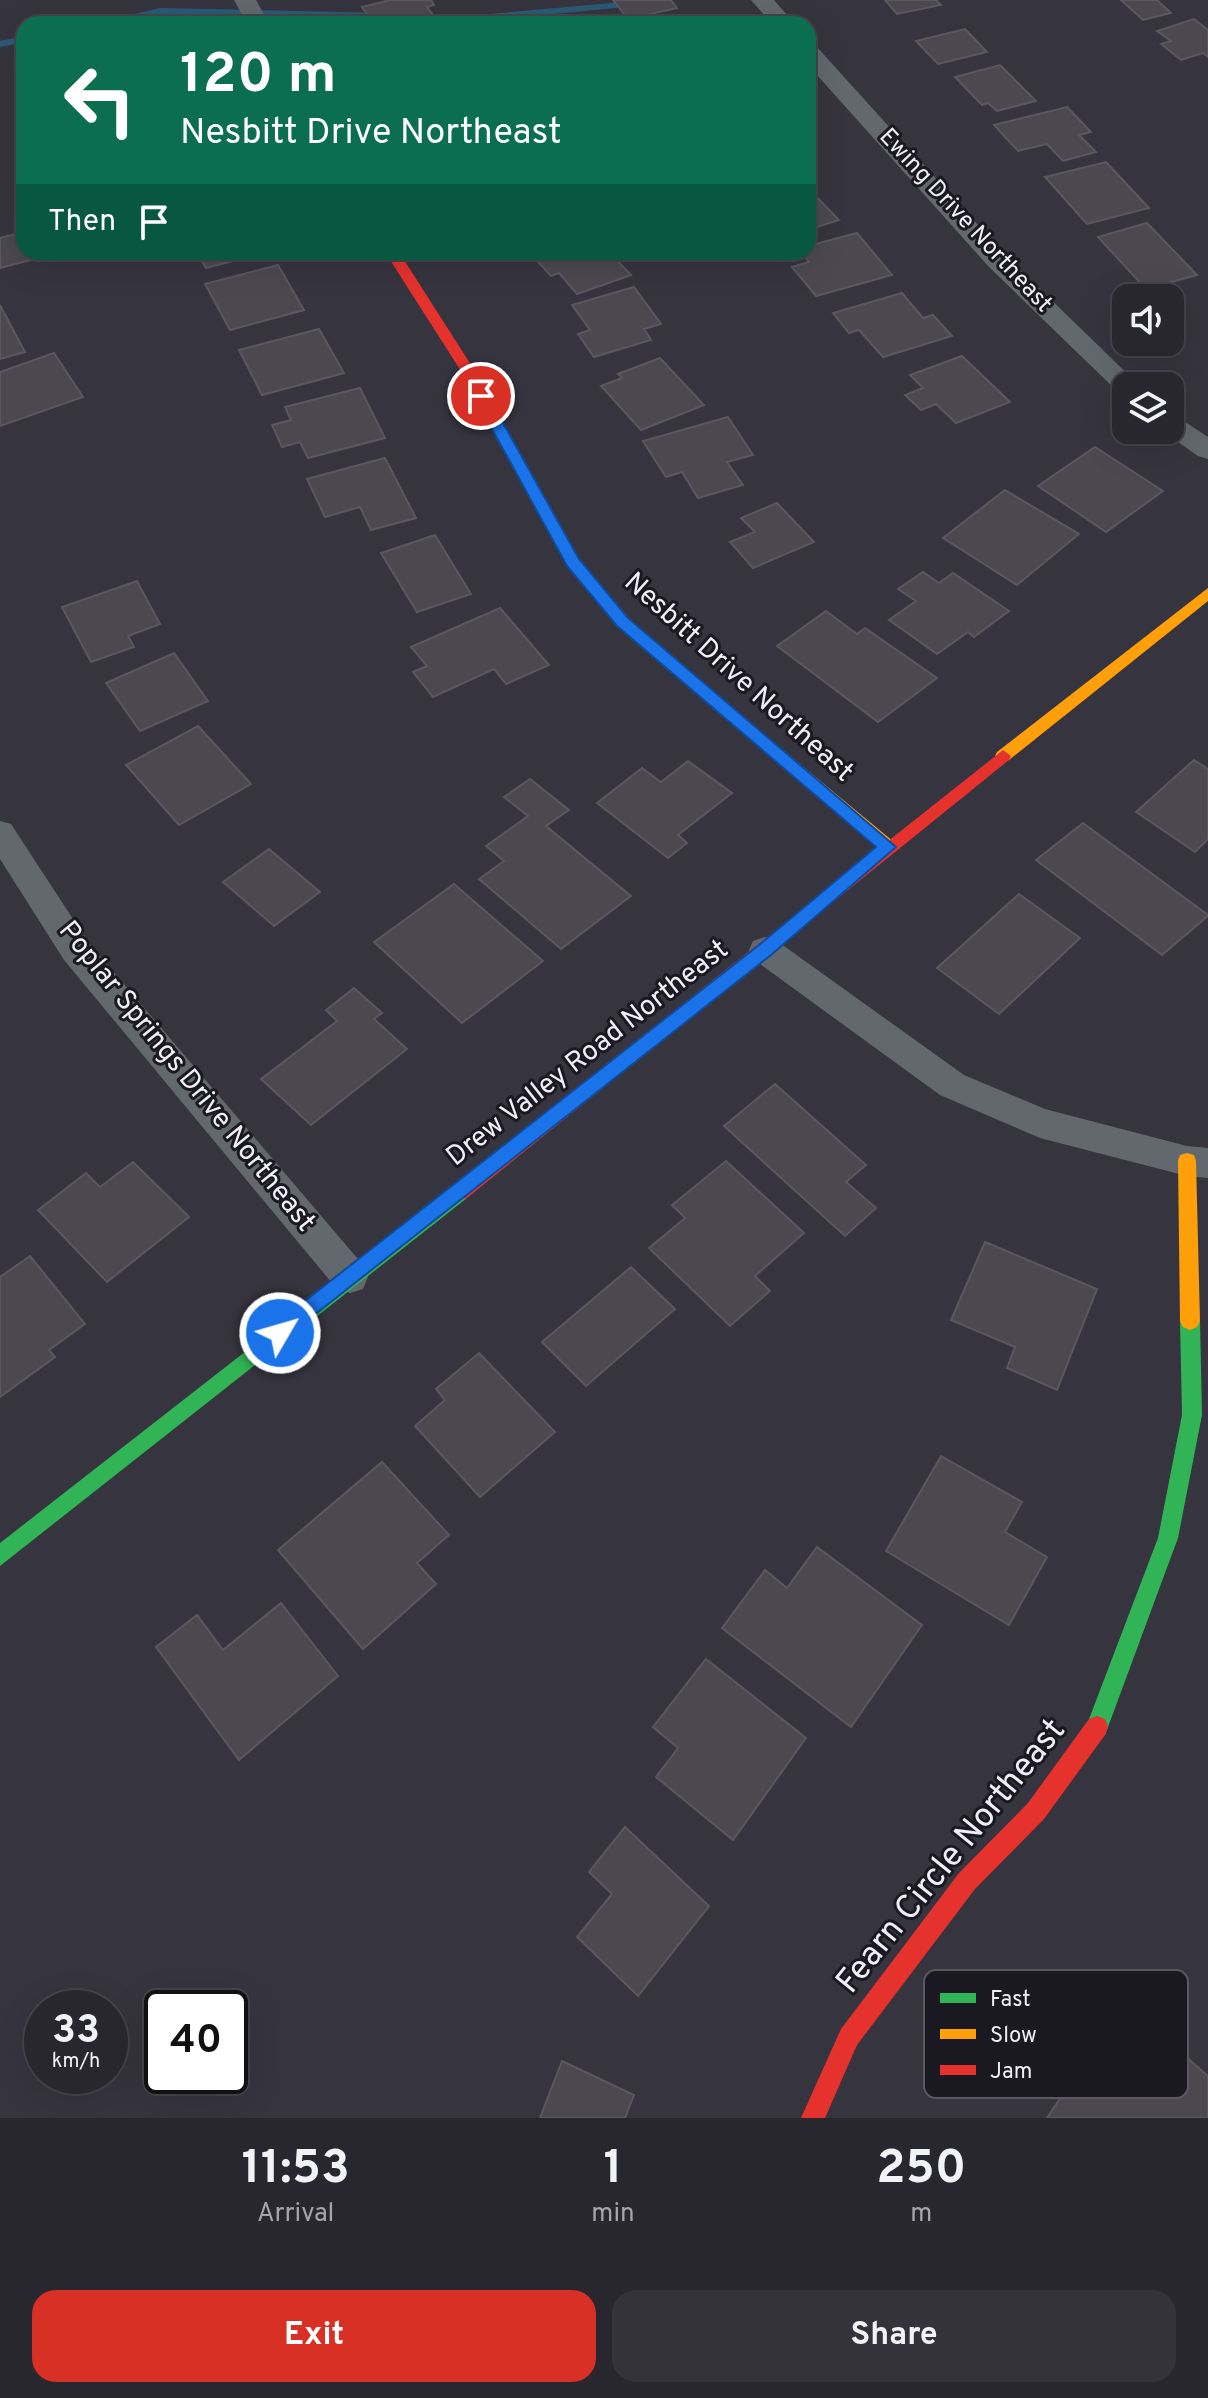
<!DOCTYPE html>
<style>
:root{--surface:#28272f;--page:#34333b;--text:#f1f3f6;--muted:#a5a5aa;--line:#44444b;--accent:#d93025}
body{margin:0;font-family:Overpass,sans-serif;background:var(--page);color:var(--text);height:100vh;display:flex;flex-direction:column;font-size:30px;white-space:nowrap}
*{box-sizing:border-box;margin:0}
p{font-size:26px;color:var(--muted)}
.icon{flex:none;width:44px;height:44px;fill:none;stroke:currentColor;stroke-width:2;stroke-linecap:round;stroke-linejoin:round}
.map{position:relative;height:2118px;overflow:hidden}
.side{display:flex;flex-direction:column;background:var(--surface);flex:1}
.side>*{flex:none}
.top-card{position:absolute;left:16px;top:16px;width:800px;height:244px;border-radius:24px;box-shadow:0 8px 32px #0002,0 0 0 2px var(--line);background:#0b6e4f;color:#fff;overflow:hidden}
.fabs{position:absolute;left:1112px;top:284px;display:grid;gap:16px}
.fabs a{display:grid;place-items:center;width:72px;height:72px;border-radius:16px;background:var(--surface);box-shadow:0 8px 32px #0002,0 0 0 2px var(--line);font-size:40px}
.speed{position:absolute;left:24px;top:1990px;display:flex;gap:16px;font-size:40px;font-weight:700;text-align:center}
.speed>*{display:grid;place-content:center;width:104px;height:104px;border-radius:50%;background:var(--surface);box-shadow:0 8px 32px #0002,0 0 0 2px var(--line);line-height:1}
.speed small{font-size:20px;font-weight:400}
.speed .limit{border:4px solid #111;border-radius:12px;background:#fff;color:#111}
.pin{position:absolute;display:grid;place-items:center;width:68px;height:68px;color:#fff;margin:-34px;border:4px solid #fff;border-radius:50%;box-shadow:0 2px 8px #0007}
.me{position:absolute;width:88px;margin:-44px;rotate:52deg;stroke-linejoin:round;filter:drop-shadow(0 0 6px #0008)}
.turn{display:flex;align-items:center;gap:28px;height:168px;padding:0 32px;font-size:36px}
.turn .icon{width:104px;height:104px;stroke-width:2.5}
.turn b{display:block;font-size:56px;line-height:68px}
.then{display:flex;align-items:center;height:76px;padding:0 32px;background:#0003;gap:16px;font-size:30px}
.eta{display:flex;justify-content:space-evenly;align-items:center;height:136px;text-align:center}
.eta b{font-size:48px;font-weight:700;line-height:56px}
.action{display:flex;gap:16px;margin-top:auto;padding:16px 32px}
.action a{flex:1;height:92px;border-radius:24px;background:var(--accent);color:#fff;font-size:32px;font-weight:700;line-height:92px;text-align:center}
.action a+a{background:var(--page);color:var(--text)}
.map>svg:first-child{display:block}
</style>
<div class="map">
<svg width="1208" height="2118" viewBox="0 0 1208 2118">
<rect width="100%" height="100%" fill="#36343f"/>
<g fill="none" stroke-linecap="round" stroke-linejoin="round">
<g fill="#2b5a76" fill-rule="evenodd">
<polygon points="634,1 638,4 637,6 478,21 407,20 402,17 407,14 478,15"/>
<polygon points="160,8 387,13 392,16 387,19 160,14 110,24 92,24"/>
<polygon points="24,36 24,42 0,47 0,41"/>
</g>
</g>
<g fill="#4c4850" stroke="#5b575f" stroke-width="2">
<polygon points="390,0 431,0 434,5 427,7 433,15 395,24 374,24 362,7"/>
<polygon points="613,0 671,0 677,8 628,19"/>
<polygon points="885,0 936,0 941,5 897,14"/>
<polygon points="1121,0 1157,0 1171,13 1143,20"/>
<polygon points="1194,19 1208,30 1208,57 1203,53 1181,60 1161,44 1171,41 1157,31"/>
<polygon points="965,29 987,52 938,64 916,41"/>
<polygon points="1000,65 1036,101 997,111 988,103 982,105 955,77"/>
<polygon points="1067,107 1091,132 1079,135 1096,152 1063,161 1047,144 1018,151 994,125"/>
<polygon points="1106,162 1149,208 1087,224 1045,177"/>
<polygon points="808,188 839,220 808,230"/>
<polygon points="1147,223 1197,275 1146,289 1098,237"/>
<polygon points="24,232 24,252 35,252 38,258 0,268 0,238"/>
<polygon points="857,233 892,275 816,296 792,267 809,262 801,252 808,252 808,246"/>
<polygon points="197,252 267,252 206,268"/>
<polygon points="529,252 618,252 611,254 631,275 577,294 559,273 551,276"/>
<polygon points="278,265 304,310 230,330 205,284"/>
<polygon points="634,287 661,324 644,329 651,340 594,357 578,334 590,330 572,305"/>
<polygon points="902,293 923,318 933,315 952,336 883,357 859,330 849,333 833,313"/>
<polygon points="0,305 25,352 0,359"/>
<polygon points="319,329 344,373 262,395 239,350"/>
<polygon points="54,353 83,397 0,426 0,372"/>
<polygon points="962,356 1010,402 956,423 936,404 921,410 905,395 923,388 910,375"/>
<polygon points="660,358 704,405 641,430 601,386 622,378 618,374"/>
<polygon points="360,388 385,438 308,458 300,442 282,447 272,425 291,420 285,407"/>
<polygon points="728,417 753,455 727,462 743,485 698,498 682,472 666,477 643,441"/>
<polygon points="1095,447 1163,491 1106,532 1038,486"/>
<polygon points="385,458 416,518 371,530 360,507 325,517 307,479"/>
<polygon points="1005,490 1079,534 1017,585 943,538"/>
<polygon points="777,503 814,542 753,568 730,542 755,532 741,518"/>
<polygon points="435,535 471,594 417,612 381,553"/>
<polygon points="923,572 939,583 953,573 1009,611 974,637 968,632 937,654 889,620 916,601 898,589"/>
<polygon points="137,581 160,624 128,636 134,647 91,662 62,607"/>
<polygon points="500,608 549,665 506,684 494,669 433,697 413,672 427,666 411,647"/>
<polygon points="826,611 857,634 865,628 937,678 878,722 777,646"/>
<polygon points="174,653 208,701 140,731 106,683"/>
<polygon points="198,726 251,784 179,825 126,765"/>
<polygon points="1194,760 1208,769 1208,839 1195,852 1136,812"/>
<polygon points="688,761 732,793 678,835 687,843 668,858 597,803 642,768 661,782"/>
<polygon points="530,779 569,810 546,826 631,896 561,949 479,879 504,861 486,846 528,816 504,797"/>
<polygon points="1083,823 1208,915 1208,916 1162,955 1036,860"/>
<polygon points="269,849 320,892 274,926 223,882"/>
<polygon points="454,884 543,961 462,1023 374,942"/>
<polygon points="1019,894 1080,938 999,1014 937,968"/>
<polygon points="354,988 382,1013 374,1019 407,1049 311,1125 261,1079 337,1021 326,1010"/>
<polygon points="775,1084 866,1165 846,1182 876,1208 845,1236 724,1126"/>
<polygon points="726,1161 804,1233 755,1276 770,1291 730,1326 649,1248 685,1218 672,1205"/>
<polygon points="133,1162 189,1217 107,1282 38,1210 86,1173 100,1187"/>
<polygon points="985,1242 1097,1289 1057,1390 1007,1368 1015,1347 951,1320"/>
<polygon points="30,1256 85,1324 49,1350 55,1357 0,1397 0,1277"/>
<polygon points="631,1267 675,1309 586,1386 542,1342"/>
<polygon points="479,1353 555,1432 480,1497 415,1426 445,1400 436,1389"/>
<polygon points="941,1456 1022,1502 1005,1532 1047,1557 1009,1625 886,1551"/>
<polygon points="382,1462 449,1535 417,1563 436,1584 363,1649 278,1550"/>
<polygon points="817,1547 922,1625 851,1727 722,1628 765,1570 787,1588"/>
<polygon points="281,1603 338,1676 239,1760 156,1647 197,1615 223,1650"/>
<polygon points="706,1659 806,1738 733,1840 656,1777 678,1748 653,1727"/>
<polygon points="625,1827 709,1906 638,1996 577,1937 612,1894 589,1872"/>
<polygon points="1143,2019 1208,2076 1208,2118 1047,2118 1099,2040 1118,2057"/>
<polygon points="562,2061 634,2095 625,2118 540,2118"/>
</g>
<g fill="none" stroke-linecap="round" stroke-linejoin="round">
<g fill="#62686e" fill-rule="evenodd">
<polygon points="234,0 256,0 269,24 247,24"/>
<polygon points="751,0 774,0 795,24 772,24"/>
<polygon points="808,44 816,46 1007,257 1140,386 1126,386 1126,394 1118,392 989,267 808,65"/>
<polygon points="1170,415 1179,418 1208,437 1208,459 1198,456 1161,430 1170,430"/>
<polygon points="0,821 11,824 88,942 363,1265 368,1277 363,1289 350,1293 337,1289 64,960 0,859"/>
<polygon points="765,937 777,941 964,1075 1045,1109 1187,1146 1208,1148 1208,1178 1187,1176 1040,1138 940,1095 753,959 749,950 753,941"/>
</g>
<g fill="#30b455" fill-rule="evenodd">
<polygon points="460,1184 467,1186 469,1192 467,1198 0,1566 0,1543"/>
<polygon points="1190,1312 1197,1315 1200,1321 1202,1415 1178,1538 1108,1727 1105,1735 1097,1738 1089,1735 1086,1727 1158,1538 1182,1415 1180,1321 1183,1315"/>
</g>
<g fill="#ff9f0a" fill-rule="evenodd">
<polygon points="1208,588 1208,601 1009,760 997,760 995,756 997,752"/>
<polygon points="633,626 894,842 896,847 894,852 882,852 628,636 625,632 628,628"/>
<polygon points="1187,1153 1194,1155 1196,1161 1200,1321 1197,1327 1190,1330 1183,1327 1180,1321 1178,1161 1180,1155"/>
</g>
<g fill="#e5322d" fill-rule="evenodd">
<polygon points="385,252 399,252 473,368 579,559 638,628 641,632 638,636 628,636 568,566 459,368"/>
<polygon points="1003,750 1011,756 1009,760 467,1198 460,1200 453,1198 451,1192 453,1186"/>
<polygon points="1097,1716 1105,1719 1108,1727 1105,1735 1044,1819 975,1889 857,2045 825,2118 801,2118 841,2029 959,1873 1028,1803 1089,1719"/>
</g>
</g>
<polygon fill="#1a73e8" stroke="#114b97" stroke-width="2" points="481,391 488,396 579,559 628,618 896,847 771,955 280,1342 273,1339 270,1333 273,1326 759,945 876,847 617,626 567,566 474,396"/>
<g text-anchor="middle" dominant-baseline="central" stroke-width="6" stroke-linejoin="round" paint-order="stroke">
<g font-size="24" fill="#efeefa" stroke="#1a1922">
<text transform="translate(965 221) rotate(47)">Ewing Drive Northeast</text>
</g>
<g font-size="28" fill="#efeefa" stroke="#1a1922">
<text transform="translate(738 678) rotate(42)">Nesbitt Drive Northeast</text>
<text transform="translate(588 1054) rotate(-38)">Drew Valley Road Northeast</text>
<text transform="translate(186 1077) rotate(51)">Poplar Springs Drive Northeast</text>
</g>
<g font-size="34" fill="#efeefa" stroke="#1a1922">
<text transform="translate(952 1857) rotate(-51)">Fearn Circle Northeast</text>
</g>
</g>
<rect x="924" y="1970" width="264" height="128" rx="12" fill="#1a1922" stroke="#5a5963" stroke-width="2"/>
<rect x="940" y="1993" width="36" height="10" fill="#30b455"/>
<rect x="940" y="2029" width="36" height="10" fill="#ff9f0a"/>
<rect x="940" y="2065" width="36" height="10" fill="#e5322d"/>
<g font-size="22" fill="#efeefa">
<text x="990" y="2006">Fast</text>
<text x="990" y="2042">Slow</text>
<text x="990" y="2078">Jam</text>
</g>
</svg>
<div class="fabs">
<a><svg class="icon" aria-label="sound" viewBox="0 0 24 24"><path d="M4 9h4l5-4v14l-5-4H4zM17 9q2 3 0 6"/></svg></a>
<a><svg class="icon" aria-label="layers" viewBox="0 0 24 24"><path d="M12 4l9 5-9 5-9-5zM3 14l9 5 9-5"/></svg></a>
</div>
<div class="speed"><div>33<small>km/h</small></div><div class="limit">40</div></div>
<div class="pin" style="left:481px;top:396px;background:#d93025"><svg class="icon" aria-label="arrive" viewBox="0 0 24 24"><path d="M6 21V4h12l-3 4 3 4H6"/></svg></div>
<svg class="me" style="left:280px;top:1333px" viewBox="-20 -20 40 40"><circle r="17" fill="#1a73e8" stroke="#fff" stroke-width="3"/><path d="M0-11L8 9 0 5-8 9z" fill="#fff"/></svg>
<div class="top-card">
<div class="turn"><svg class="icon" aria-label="left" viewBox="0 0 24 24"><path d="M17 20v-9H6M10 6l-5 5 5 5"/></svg><div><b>120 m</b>Nesbitt Drive Northeast</div></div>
<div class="then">Then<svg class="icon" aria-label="arrive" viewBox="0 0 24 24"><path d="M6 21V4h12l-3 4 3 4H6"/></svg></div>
</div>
</div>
<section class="side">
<div class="eta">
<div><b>11:53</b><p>Arrival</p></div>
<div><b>1</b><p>min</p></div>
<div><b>250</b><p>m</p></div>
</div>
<div class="action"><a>Exit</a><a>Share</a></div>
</section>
